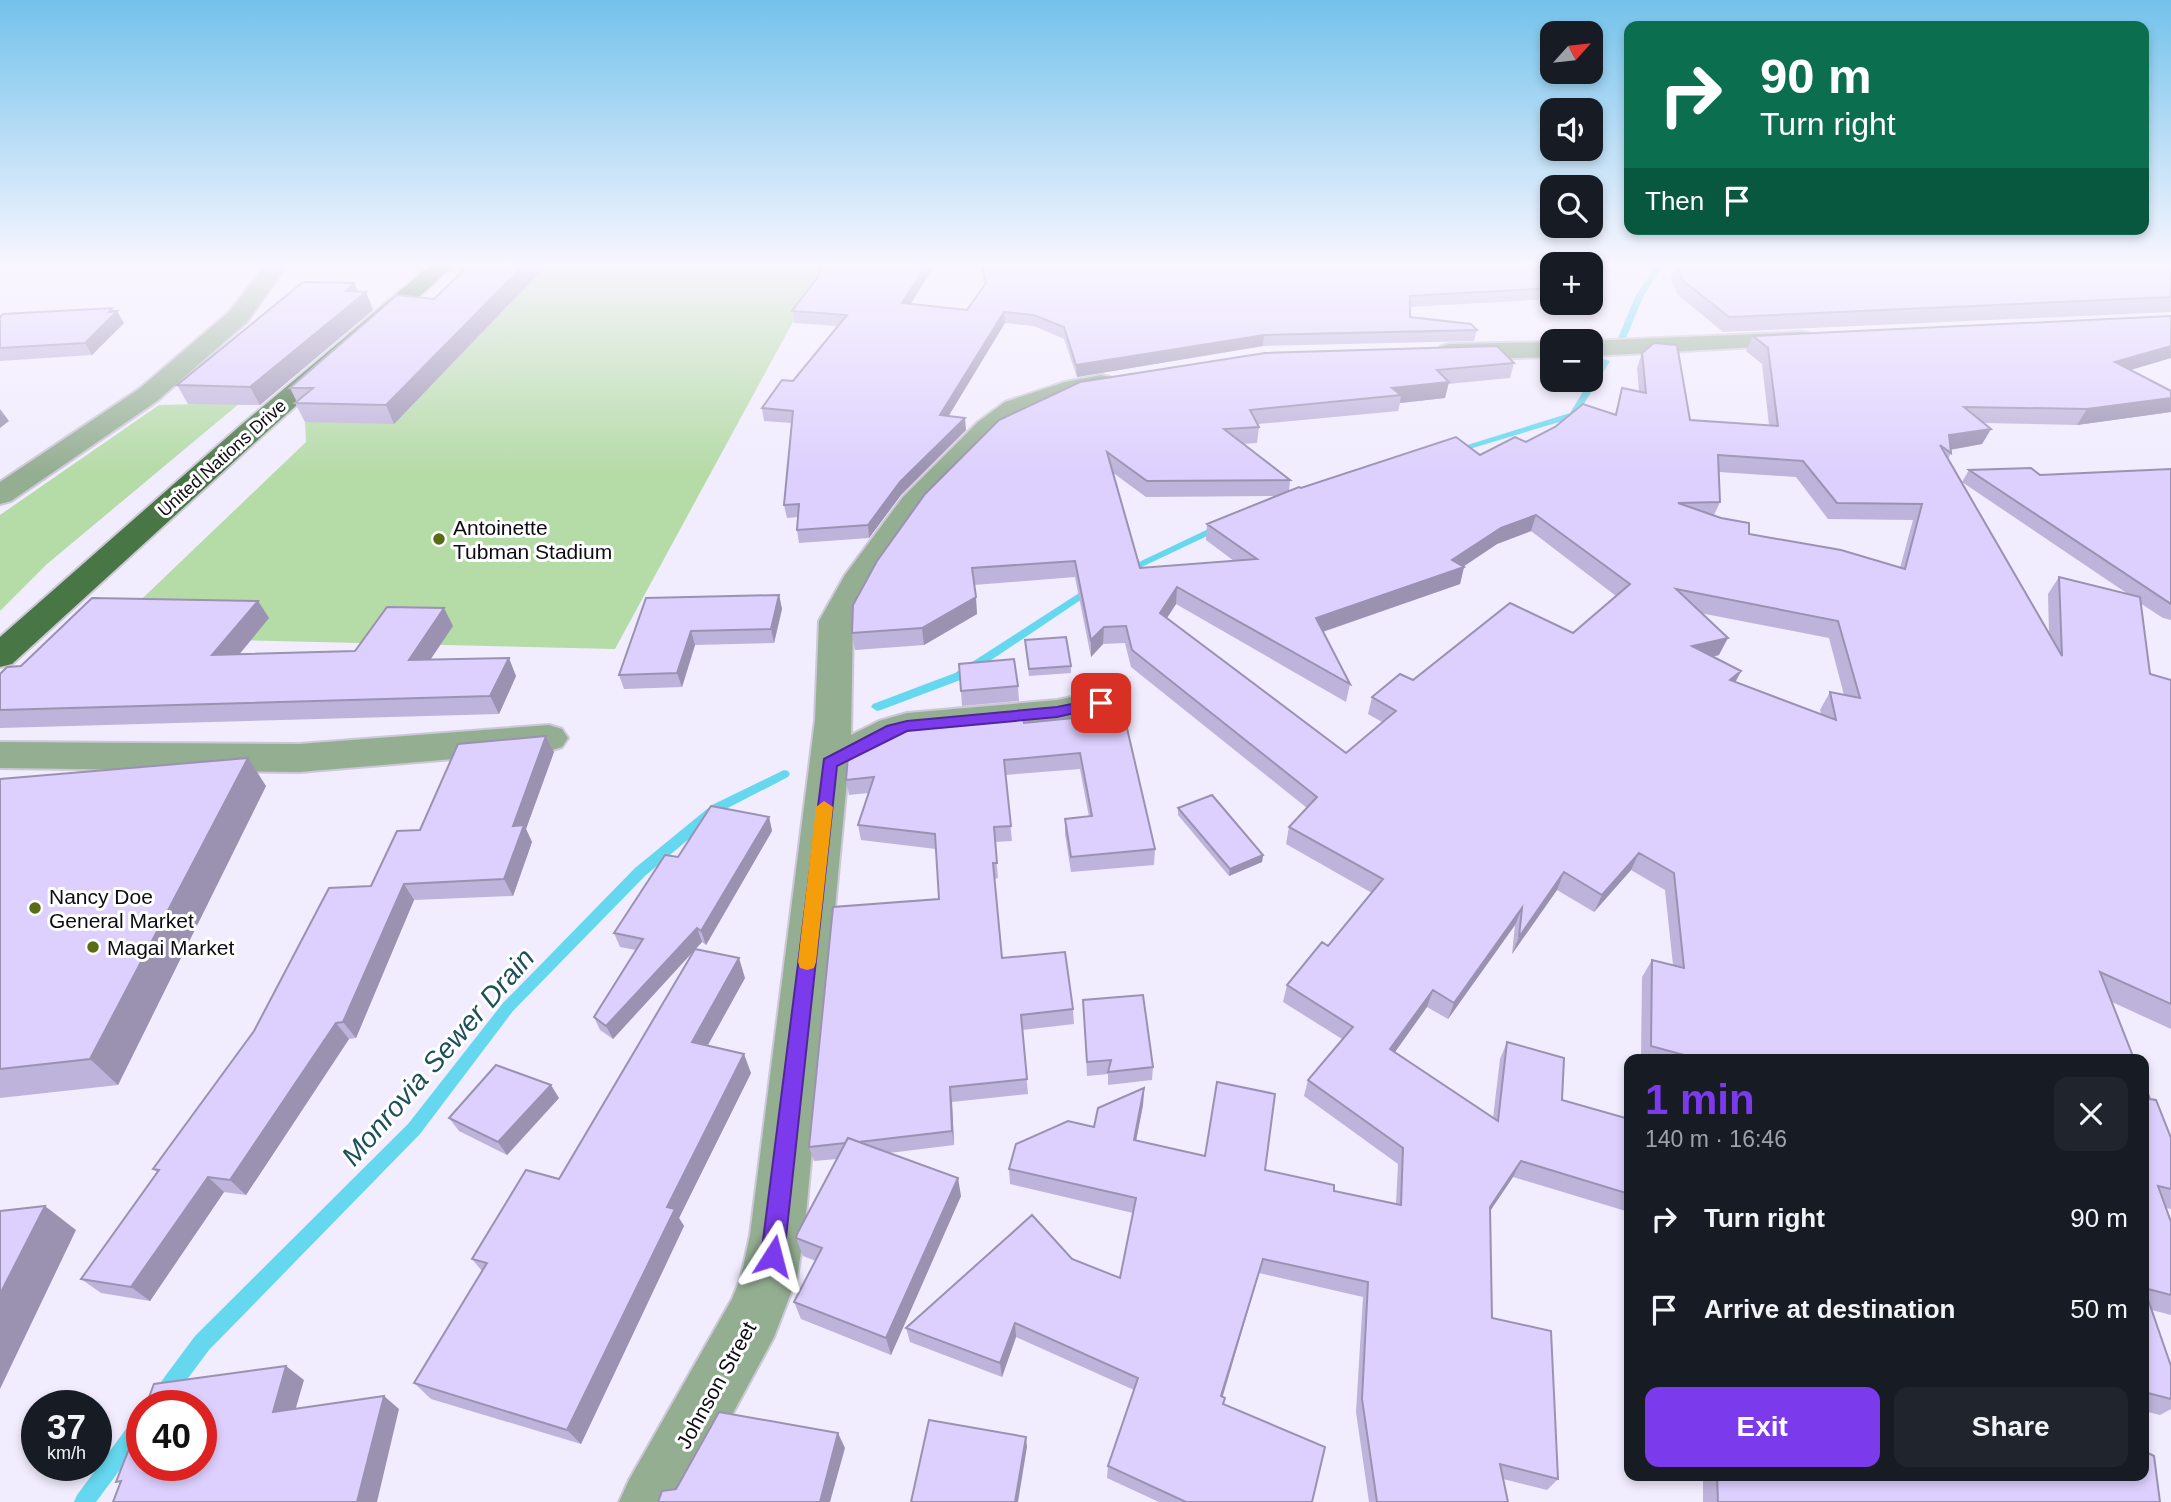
<!DOCTYPE html>
<meta charset="utf-8">
<style>
:root{--surface:#171b24;--page:#20242c;--text:#f1f3f6;--muted:#9ea1a6;--accent:#7c3aed}
body{margin:0;font-family:Arial,sans-serif;background:var(--page);color:var(--text);height:100vh;display:flex;flex-direction:column;font-size:26px;white-space:nowrap}
*{box-sizing:border-box;margin:0}
p{font-size:23px;color:var(--muted)}
.icon{flex:none;width:38px;height:38px;fill:none;stroke:currentColor;stroke-width:2;stroke-linecap:round;stroke-linejoin:round}
.map{position:relative;flex:1;overflow:hidden}
.panel{position:absolute;left:1624px;top:1054px;width:525px;height:427px;display:flex;flex-direction:column;background:var(--surface);border-radius:14px;box-shadow:0 4px 10px #0003}
.panel>*{flex:none}
.banner{position:absolute;left:1624px;top:21px;width:525px;height:214px;border-radius:14px;box-shadow:0 4px 10px #0003;background:#0b6e4f;color:#fff;overflow:hidden}
.needle{width:46px;rotate:63deg}
.controls{position:absolute;left:1540px;top:21px;display:grid;gap:14px}
.controls a{display:grid;place-items:center;width:63px;height:63px;border-radius:14px;background:var(--surface);box-shadow:0 4px 10px #0003;font-size:35px}
.speed{position:absolute;left:21px;top:1390px;display:flex;gap:14px;font-size:35px;font-weight:700;text-align:center}
.speed>*{display:grid;place-content:center;width:91px;height:91px;border-radius:50%;background:var(--surface);box-shadow:0 4px 10px #0003;line-height:1}
.speed small{font-size:18px;font-weight:400}
.speed .limit{border:10px solid #d22;background:#fff;color:#111}
.pin{position:absolute;display:grid;place-items:center;width:60px;height:60px;color:#fff;margin:-30px;border-radius:14px;box-shadow:0 4px 10px #0006}
.me{position:absolute;width:77px;margin:-38px;rotate:9deg;stroke-linejoin:round;filter:drop-shadow(0 0 5px #0008)}
.turn{display:flex;align-items:center;gap:24px;height:147px;padding:0 21px;font-size:32px}
.turn .icon{width:91px;height:91px;stroke-width:2.5}
.turn b{display:block;font-size:49px;line-height:60px}
.then{display:flex;align-items:center;height:66px;padding:0 21px;background:#0003;gap:14px;font-size:26px}
.round{display:grid;place-items:center;flex:none;width:74px;height:74px;border-radius:14px;background:var(--page)}
.head{display:flex;align-items:center;justify-content:space-between;height:119px;padding:0 21px}
h1{font-size:42px;font-weight:800;line-height:52px;color:var(--accent)}
.cta{display:flex;gap:14px;margin-top:auto;padding:14px 21px}
.cta a{flex:1;height:80px;border-radius:14px;background:var(--accent);color:#fff;font-size:28px;font-weight:800;line-height:80px;text-align:center}
.cta a+a{background:var(--page);color:var(--text)}
ul{padding:0;list-style:none}
li{display:flex;align-items:center;gap:21px;height:91px;padding:0 21px}
li div{flex:1}
li b{display:block;font-size:26px}
li em{font-style:normal}
.map>svg:first-child{display:block}
</style>
<div class="map">
<svg width="2171" height="1502" viewBox="0 0 2171 1502">
<rect width="100%" height="100%" fill="#f1ecfe"/>
<g fill="#b5dba7">
<polygon points="494,263 825,263 615,649 102,637 306,442 305,422"/>
<polygon points="240,403 47,564 0,611 0,515 159,405"/>
</g>
<g fill="none" stroke-linecap="round" stroke-linejoin="round">
<g fill="#65d8ef" fill-rule="evenodd">
<polygon points="1657,263 1664,263 1643,297 1626,338 1619,340 1618,338 1635,297"/>
<polygon points="1603,359 1610,361 1576,417 1456,453 1450,453 1448,451 1570,413"/>
<polygon points="1219,524 1224,527 1222,529 1129,573 1121,573 1120,571"/>
<polygon points="1090,586 1095,589 1094,591 963,679 881,710 877,711 871,707 873,704 955,673"/>
<polygon points="784,770 788,771 790,774 788,777 722,811 645,876 513,1011 420,1134 209,1350 168,1405 147,1405 149,1398 195,1336 408,1124 503,1003 635,868 712,805"/>
<polygon points="142,1414 142,1440 96,1502 74,1502 77,1495 135,1417"/>
</g>
<defs>
<g id="minor">
<polygon points="267,263 289,263 247,322 157,401 11,501 0,504 0,482 139,389 229,312"/>
<polygon points="1802,332 1811,334 1814,339 1811,344 1591,356 1591,341 1588,341"/>
<polygon points="1552,342 1552,357 1449,360 1440,357 1436,352 1440,347 1449,344"/>
<polygon points="1101,375 1110,377 1114,383 1110,389 1080,395 1025,414 998,434 925,509 877,576 853,621 851,735 879,721 907,713 1057,700 1101,691 1114,694 1119,703 1114,712 1057,724 907,739 848,770 804,1235 797,1277 774,1337 685,1502 619,1502 629,1480 732,1299 741,1277 750,1235 815,720 819,621 845,575 903,497 978,422 1005,402 1065,382"/>
<polygon points="549,725 562,729 568,738 562,747 549,751 299,772 0,768 0,742 299,744"/>
</g>
<polygon id="major" points="433,263 457,263 261,437 12,664 0,667 0,637 241,425"/>
</defs>
<use href="#minor" stroke="#cdc8d8" stroke-width="4"/>
<use href="#major" stroke="#cdc8d8" stroke-width="4"/>
<use href="#minor" fill="#94ae92" fill-rule="evenodd"/>
<use href="#major" fill="#487644" fill-rule="evenodd"/>
</g>
<g fill="#beb3da" fill-rule="evenodd">
<polygon points="981,263 1545,263 1543,271 1541,271 1552,282 1552,299 1410,307 1410,317 1477,330 1474,341 1263,346 1077,377 1064,339 1034,326 1005,323 948,416 966,430 901,495 869,538 799,543 797,530 798,517 787,518 784,505 792,423 764,421 762,408 793,381 838,326 794,323 792,311 910,304 967,310 985,285"/>
<polygon points="1677,263 2171,263 2171,312 1723,332 1677,294 1671,278"/>
<polygon points="542,270 394,424 305,422 295,403 297,402 290,388 434,299"/>
<polygon points="354,283 358,292 366,292 373,310 260,405 188,404 177,385"/>
<polygon points="114,312 124,323 92,355 0,361 0,317"/>
<path d="M2171 316V358L2131 370 2171 412 2077 425 1984 423 1991 429 1982 444 1951 450V453L1948 459 2049 633 2048 594 2059 577 2128 594 1962 482 1969 470 2040 475 2171 469V620L2163 618 2140 603 2150 674 2171 680V1029L2112 1002 2134 1059H1641L1642 977 1652 960 1673 965 1665 890 1631 870 1594 912 1557 890 1512 954 1515 925 1448 1019 1427 1007 1395 1052 1493 1118 1500 1059 1507 1042 1562 1100 1629 1119V1212L1513 1177 1490 1211 1492 1318 1558 1479 1547 1490 1503 1479 1508 1502H1369L1356 1412 1363 1297 1259 1273 1222 1397 1223 1404 1312 1502H1159L1107 1478 1108 1466 1134 1390 1016 1337 1002 1377 910 1342 906 1328 1072 1259 1120 1278 1133 1213 1010 1184 1009 1169 1094 1127 1144 1088 1143 1105 1136 1141 1265 1170 1334 1191 1396 1204 1398 1164 1304 1096 1308 1080 1342 1039 1283 1002 1287 985 1328 946 1372 893 1286 844 1289 827 1307 808 1131 667 1125 643 1103 644 1091 657 1075 577 974 585 977 614 924 645 855 650 852 633 1080 382 1514 363 1510 378 1448 384 1445 398 1400 403 1398 411 1258 424 1259 427 1257 443 1242 444 1290 480 1289 491 1480 455 1526 442 1615 414 1622 388 1639 391 1637 368 1642 353 1690 420 1769 425 1762 364 1746 351 1753 336ZM1112 472 1146 497 1275 496 1207 524 1206 540 1234 561 1140 568ZM1719 472 1796 477 1828 519 1913 520 1900 568 1749 534 1714 515 1720 502ZM1531 531 1616 596 1573 633 1413 680 1372 697 1368 714 1382 722 1346 753 1167 618 1176 604 1346 702 1350 684 1323 632 1460 584 1464 567H1463L1497 544ZM1700 613 1829 638 1844 695 1830 692 1820 710 1821 714 1735 682 1741 671 1713 657 1719 655Z"/>
<polygon points="779,595 782,609 774,643 695,645 682,687 624,689 619,675 646,598"/>
<polygon points="258,601 269,618 239,654 355,651 453,626 430,660 516,676 499,714 0,728 0,674 21,666"/>
<polygon points="1025,640 1071,666 1071,673 1029,676"/>
<polygon points="959,664 1018,686 1019,701 962,706"/>
<polygon points="1081,706 1155,849 1154,865 1071,872 1065,834 1065,819 1089,817 1080,769 1005,775 1012,841 995,842 998,878 994,879 1002,958 1073,1009 1074,1024 1022,1030 1028,1094 952,1102 954,1145 889,1153 961,1196 891,1355 801,1319 794,1302 816,1261 803,1256 796,1238 837,1159 814,1161 809,1147 939,899 936,849 861,840 858,825 868,793 849,795 846,780 1024,723 1081,718"/>
<polygon points="546,736 554,752 526,829 532,842 513,896 414,900 356,1038 349,1039 246,1195 224,1192 150,1301 101,1293 81,1279 157,1172 153,1169 371,886 420,830"/>
<polygon points="0,779 266,786 118,1085 0,1098"/>
<polygon points="1178,808 1263,855 1262,862 1229,876 1178,815"/>
<polygon points="769,817 772,831 706,945 702,942 695,949 745,978 708,1045 751,1073 679,1218 684,1226 581,1444 431,1399 414,1383 482,1271 472,1259 559,1179 694,950 613,1039 600,1030 594,1017 636,950 620,947 614,933 678,857"/>
<polygon points="1083,1000 1153,1067 1152,1080 1108,1085 1108,1074 1087,1076"/>
<polygon points="2144,1083 2150,1099 2171,1138 2171,1209 2166,1208 2171,1222 2171,1315 2152,1310 2171,1366 2171,1409 2160,1415 2144,1411"/>
<polygon points="559,1098 507,1155 459,1131 449,1118"/>
<polygon points="1703,1475 2144,1475 2160,1502 1703,1502"/>
</g>
<g fill="#9b92b2">
<polygon points="526,263 539,263 542,270 394,424 386,405"/>
<polygon points="928,263 936,263 904,315 902,303"/>
<polygon points="354,283 360,297 366,292 373,310 260,405 250,387"/>
<polygon points="112,308 115,313 117,311 124,323 92,355 85,343"/>
<polygon points="1004,312 1005,323 942,427 940,415"/>
<polygon points="1264,335 1263,346 1077,377 1076,365"/>
<polygon points="2171,346 2171,358 2106,377 2115,362"/>
<polygon points="1449,382 1445,398 1400,403 1401,395 1392,388"/>
<polygon points="2171,398 2171,412 2077,425 2087,409"/>
<polygon points="0,409 9,421 0,428"/>
<polygon points="965,418 966,430 901,495 869,538 868,525 900,482"/>
<polygon points="1991,429 1982,444 1947,450 1949,435"/>
<polygon points="1536,515 1531,531 1497,544 1461,568 1464,567 1460,584 1313,635 1316,618 1501,528"/>
<polygon points="1177,587 1176,604 1159,630 1160,613"/>
<polygon points="779,595 782,609 774,643 771,629"/>
<polygon points="976,597 977,614 924,645 922,628"/>
<polygon points="258,601 269,618 224,673 212,655"/>
<polygon points="444,608 453,626 418,678 409,660"/>
<polygon points="1104,627 1103,644 1091,657 1091,640"/>
<polygon points="691,631 695,645 682,687 677,673"/>
<polygon points="1728,638 1719,655 1684,663 1692,646"/>
<polygon points="509,658 516,676 499,714 490,696"/>
<polygon points="1741,671 1732,689 1730,680"/>
<polygon points="546,736 554,752 526,829 532,842 513,896 504,879 513,826"/>
<polygon points="248,758 266,786 118,1085 90,1059"/>
<polygon points="769,817 772,831 706,945 701,931"/>
<polygon points="1639,853 1631,870 1594,912 1602,895"/>
<polygon points="1263,855 1262,862 1229,876 1230,869"/>
<polygon points="1564,872 1557,890 1512,954 1519,937"/>
<polygon points="404,884 414,900 356,1038 343,1022"/>
<polygon points="1522,908 1515,925 1448,1019 1454,1003"/>
<polygon points="697,928 702,942 613,1039 606,1026"/>
<polygon points="739,958 745,978 699,1061 692,1042"/>
<polygon points="1433,990 1427,1007 1385,1066 1390,1049"/>
<polygon points="336,1023 349,1039 246,1195 230,1180"/>
<polygon points="744,1054 751,1073 679,1218 684,1226 581,1444 567,1430 667,1207"/>
<polygon points="551,1085 559,1098 507,1155 498,1142"/>
<polygon points="950,1087 952,1102 954,1145 952,1131"/>
<polygon points="1144,1088 1143,1105 1133,1156 1134,1140"/>
<polygon points="1521,1161 1513,1177 1482,1223 1490,1207"/>
<polygon points="208,1177 224,1192 150,1301 131,1287"/>
<polygon points="958,1178 961,1196 891,1355 886,1338"/>
<polygon points="45,1206 76,1230 0,1389 0,1294"/>
<polygon points="1263,1259 1259,1273 1219,1409 1221,1396"/>
<polygon points="1015,1323 1016,1337 1002,1377 1000,1363"/>
<polygon points="286,1366 304,1380 291,1425 273,1412"/>
<polygon points="384,1396 399,1409 377,1502 357,1502"/>
<polygon points="838,1433 845,1448 830,1502 820,1502"/>
<polygon points="1026,1437 1027,1447 1018,1502 1015,1502"/>
</g>
<g fill="#ddd0fe" stroke="#9b92b2" stroke-width="2" fill-rule="evenodd">
<polygon points="471,263 526,263 386,405 295,403 313,388 290,388 397,295 434,299"/>
<polygon points="824,263 928,263 902,303 967,310 986,283 982,263 1533,263 1552,282 1552,288 1410,296 1410,317 1471,324 1477,330 1264,335 1076,365 1064,327 1034,315 1004,312 940,415 965,418 900,482 868,525 797,530 799,504 784,505 793,411 762,408 782,380 793,381 847,315 792,311 817,278"/>
<polygon points="1677,263 2171,263 2171,287 2170,287 2171,287 2171,297 1729,317 1682,280"/>
<polygon points="303,282 354,283 346,291 366,292 250,387 177,385"/>
<polygon points="112,308 109,312 117,311 85,343 0,348 0,317 3,314"/>
<path d="M2171 316V346L2115 362 2171 391V398L2087 409 1964 407 1991 429 1949 435 1951 453 1940 445 2062 656 2059 577 2140 597 2150 674 2171 680V1004L2100 972 2134 1059H1684V1055L1651 1046 1652 960 1684 968 1674 873 1639 853 1602 895 1564 872 1519 937 1522 908 1454 1003 1433 990 1390 1049 1498 1121 1507 1042 1564 1058 1562 1100 1629 1119V1194L1521 1161 1490 1207 1492 1318 1551 1331 1558 1479 1500 1464 1508 1502H1377L1362 1399 1368 1282 1263 1259 1221 1396 1225 1398 1223 1404 1325 1447 1312 1502H1186L1108 1466 1138 1378 1015 1323 1000 1363 906 1328 1032 1215 1072 1259 1120 1278 1136 1198 1009 1169 1016 1144 1068 1121 1094 1127 1098 1108 1144 1088 1134 1140 1205 1156 1217 1082 1275 1094 1265 1170 1334 1185V1191L1401 1205 1403 1148 1308 1080 1353 1027 1287 985 1322 942 1328 946 1383 879 1289 827 1317 797 1132 650 1126 626 1104 627 1091 640 1075 561 972 568 976 597 922 628 852 633 853 605 877 561 925 494 999 420 1080 382 1265 353 1497 346 1514 363 1437 370 1449 382 1392 388 1401 395 1250 410 1259 427 1224 429 1290 480 1147 481 1107 452 1140 568 1257 559 1207 524 1299 487 1301 488 1456 437 1480 455 1515 437 1526 442 1555 427 1583 404 1616 415 1622 388 1646 393 1642 353 1654 343 1677 345 1690 420 1778 426 1768 348 1753 336ZM1718 455 1803 461 1837 503 1922 504 1905 569 1841 550 1749 534V523L1721 518 1678 503 1720 502ZM1536 515 1630 584 1573 633 1510 603 1413 680 1400 674 1372 697 1396 711 1346 753 1160 613 1177 587 1350 684 1316 618 1464 567 1452 560 1501 528ZM1676 589 1838 621 1860 698 1830 692 1836 720 1730 680 1741 671 1692 646 1728 638Z"/>
<polygon points="2031,468 2040,475 2171,469 2171,604 1969,470"/>
<polygon points="779,595 771,629 691,631 677,673 619,675 646,598"/>
<polygon points="92,598 258,601 212,655 355,651 387,607 444,608 409,660 509,658 490,696 0,710 0,674 7,667 21,666"/>
<polygon points="1066,637 1071,666 1029,669 1025,640"/>
<polygon points="1014,659 1018,686 961,691 959,664"/>
<polygon points="1120,698 1155,849 1071,857 1065,819 1092,816 1080,753 1004,760 1011,826 994,827 997,863 993,863 1002,958 1065,952 1073,1009 1021,1015 1027,1079 950,1087 952,1131 859,1142 848,1138 845,1143 809,1147 833,907 939,899 935,834 858,825 874,777 846,780 848,756 906,726 1022,715 1024,723 1083,717 1081,706"/>
<polygon points="546,736 513,826 524,825 504,879 404,884 343,1022 336,1023 230,1180 208,1177 131,1287 81,1279 159,1170 153,1169 254,1031 329,888 371,886 397,831 420,830 458,744"/>
<polygon points="248,758 90,1059 0,1069 0,779"/>
<polygon points="1212,795 1263,855 1230,869 1178,808"/>
<polygon points="711,806 769,817 701,931 697,928 606,1026 594,1017 643,939 614,933 665,855 678,857"/>
<polygon points="695,949 739,958 692,1042 744,1054 667,1207 675,1209 567,1430 414,1383 487,1263 472,1259 526,1170 559,1179"/>
<polygon points="1143,995 1153,1067 1108,1072 1111,1060 1087,1062 1083,1000"/>
<polygon points="496,1065 551,1085 498,1142 449,1118"/>
<polygon points="2144,1083 2150,1099 2156,1100 2171,1138 2171,1189 2158,1186 2171,1222 2171,1295 2144,1288 2171,1366 2171,1399 2144,1392"/>
<polygon points="848,1138 958,1178 886,1338 794,1302 822,1248 796,1238 797,1234"/>
<polygon points="45,1206 0,1294 0,1211"/>
<polygon points="286,1366 273,1412 384,1396 357,1502 113,1502 121,1481 116,1482 142,1416 142,1465 201,1465 201,1405 146,1405 154,1384"/>
<polygon points="719,1412 838,1433 820,1502 658,1502 662,1491 676,1489"/>
<polygon points="929,1420 1026,1437 1015,1502 911,1502"/>
<polygon points="2144,1451 2154,1456 2160,1502 1718,1502 1717,1475 2144,1475"/>
</g>
<linearGradient id="sky" x2="0" y2="1"><stop stop-color="#73c2eb"/><stop offset="0.56" stop-color="#f9f6ff"/><stop offset="1" stop-color="#f9f6ff" stop-opacity="0"/></linearGradient>
<rect width="2171" height="473" fill="url(#sky)"/>
<polygon fill="#7c3aed" stroke="#51269a" stroke-width="2" points="1101,698 1106,699 1109,703 1106,706 1057,717 907,731 837,766 784,1256 781,1264 773,1267 765,1264 761,1256 824,759 887,726 907,721 1057,707"/>
<polygon fill="#f59e0b" points="824,801 833,807 816,962 814,968 807,970 800,968 798,962 816,807"/>
<g fill="#5a6b16" stroke="#fff" stroke-width="2.5">
<circle cx="439" cy="539" r="7"/>
<circle cx="35" cy="908" r="7"/>
<circle cx="93" cy="947" r="7"/>
</g>
<g text-anchor="middle" dominant-baseline="central" stroke-width="6" stroke-linejoin="round" paint-order="stroke">
<g font-size="18" fill="#0e0c13" stroke="#fff">
<text transform="translate(222 458) rotate(-42)">United Nations Drive</text>
</g>
<g font-size="21" fill="#0e0c13" stroke="#fff" text-anchor="start">
<text x="453" y="527">Antoinette<tspan x="453" dy="24">Tubman Stadium</tspan></text>
<text x="49" y="896">Nancy Doe<tspan x="49" dy="24">General Market</tspan></text>
<text x="107" y="947">Magai Market</text>
</g>
<g font-size="21" fill="#0e0c13" stroke="#fff">
<text transform="translate(716 1385) rotate(-61)">Johnson Street</text>
</g>
<g font-size="28" font-style="italic" fill="#1d505a" stroke="#fff">
<text transform="translate(438 1057) rotate(-49)">Monrovia Sewer Drain</text>
</g>
</g>
</svg>
<div class="controls">
<a><svg class="needle" viewBox="-14 -14 28 28"><path d="M0-13l5 13h-10z" fill="#e53935"/><path d="M0 13l5-13h-10z" fill="#9ea1a6"/></svg></a>
<a><svg class="icon" aria-label="sound" viewBox="0 0 24 24"><path d="M4 9h4l5-4v14l-5-4H4zM17 9q2 3 0 6"/></svg></a>
<a><svg class="icon" aria-label="search" viewBox="0 0 24 24"><circle cx="10" cy="10" r="6"/><path d="M15 15l6 6"/></svg></a>
<a>+</a>
<a>−</a>
</div>
<div class="speed"><div>37<small>km/h</small></div><div class="limit">40</div></div>
<div class="pin" style="left:1101px;top:703px;background:#d93025"><svg class="icon" aria-label="arrive" viewBox="0 0 24 24"><path d="M6 21V4h12l-3 4 3 4H6"/></svg></div>
<svg class="me" style="left:773px;top:1256px" viewBox="-20 -20 40 40"><path d="M0-17L14 15 0 8-14 15z" fill="#7c3aed" stroke="#fff" stroke-width="4"/></svg>
<div class="banner">
<div class="turn"><svg class="icon" aria-label="right" viewBox="0 0 24 24"><path d="M7 20v-9h11M14 6l5 5-5 5"/></svg><div><b>90 m</b>Turn right</div></div>
<div class="then">Then<svg class="icon" aria-label="arrive" viewBox="0 0 24 24"><path d="M6 21V4h12l-3 4 3 4H6"/></svg></div>
</div>
<section class="panel">
<div class="head"><div><h1>1 min</h1><p>140 m · 16:46</p></div><a class="round"><svg class="icon" aria-label="close" viewBox="0 0 24 24"><path d="M6 6l12 12M18 6L6 18"/></svg></a></div>
<ul>
<li><svg class="icon" aria-label="right" viewBox="0 0 24 24"><path d="M7 20v-9h11M14 6l5 5-5 5"/></svg><div><b>Turn right</b></div><em>90 m</em></li>
<li><svg class="icon" aria-label="arrive" viewBox="0 0 24 24"><path d="M6 21V4h12l-3 4 3 4H6"/></svg><div><b>Arrive at destination</b></div><em>50 m</em></li>
</ul>
<div class="cta"><a>Exit</a><a>Share</a></div>
</section>
</div>
